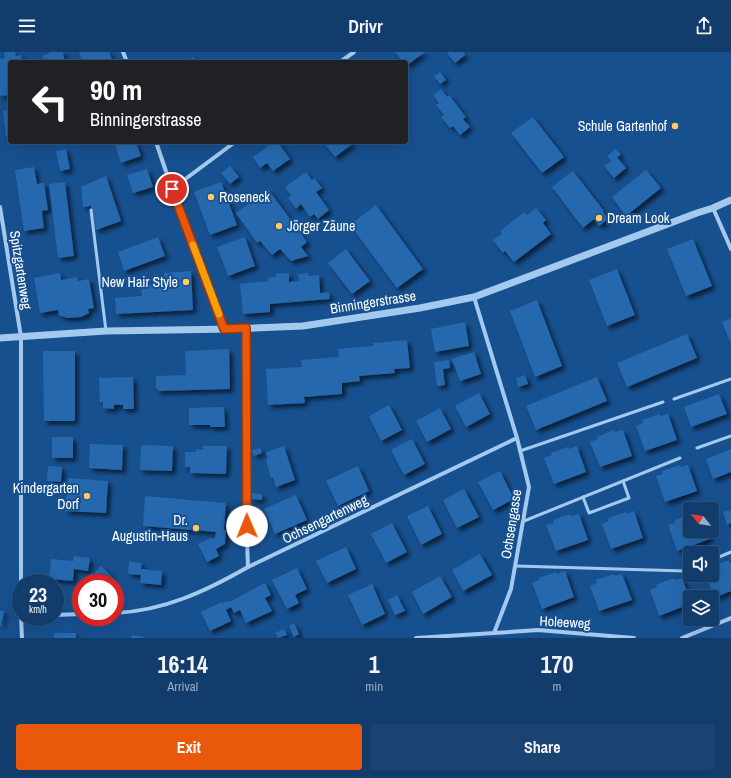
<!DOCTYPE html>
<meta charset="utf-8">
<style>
:root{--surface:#113c6b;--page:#1a4371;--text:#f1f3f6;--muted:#9cadc1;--line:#30567e;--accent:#ea580c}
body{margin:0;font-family:"Archivo Narrow",sans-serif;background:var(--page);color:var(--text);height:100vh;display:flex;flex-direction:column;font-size:15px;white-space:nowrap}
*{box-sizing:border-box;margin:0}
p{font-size:13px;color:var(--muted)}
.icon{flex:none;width:22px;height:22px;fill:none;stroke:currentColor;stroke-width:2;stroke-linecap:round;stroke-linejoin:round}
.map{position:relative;height:586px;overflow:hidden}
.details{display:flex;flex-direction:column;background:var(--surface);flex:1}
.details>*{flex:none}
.guide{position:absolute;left:8px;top:8px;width:400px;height:84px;border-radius:4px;box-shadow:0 4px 16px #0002,0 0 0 1px var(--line);background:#202124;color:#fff;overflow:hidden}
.needle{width:26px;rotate:300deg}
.tools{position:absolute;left:683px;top:450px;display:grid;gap:8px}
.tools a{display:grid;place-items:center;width:36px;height:36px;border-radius:4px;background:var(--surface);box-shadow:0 4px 16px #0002,0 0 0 1px var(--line);font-size:20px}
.speed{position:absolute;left:12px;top:522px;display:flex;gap:8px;font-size:20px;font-weight:700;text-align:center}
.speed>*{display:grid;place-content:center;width:52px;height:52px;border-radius:50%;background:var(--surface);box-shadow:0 4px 16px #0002,0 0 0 1px var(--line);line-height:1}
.speed small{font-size:10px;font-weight:400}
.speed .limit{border:6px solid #d22;background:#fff;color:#111}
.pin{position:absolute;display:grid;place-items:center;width:34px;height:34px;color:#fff;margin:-17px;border:2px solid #fff;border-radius:50%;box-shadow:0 1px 4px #0007}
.me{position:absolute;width:44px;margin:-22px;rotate:359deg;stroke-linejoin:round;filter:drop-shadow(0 0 3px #0008)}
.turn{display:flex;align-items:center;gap:14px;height:84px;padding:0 16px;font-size:18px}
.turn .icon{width:52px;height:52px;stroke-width:2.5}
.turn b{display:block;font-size:28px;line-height:34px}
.eta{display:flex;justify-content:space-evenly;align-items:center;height:68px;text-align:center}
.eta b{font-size:24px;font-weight:700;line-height:28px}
.button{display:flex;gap:8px;margin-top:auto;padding:8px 16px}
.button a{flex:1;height:46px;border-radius:4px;background:var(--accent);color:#fff;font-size:16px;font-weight:700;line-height:46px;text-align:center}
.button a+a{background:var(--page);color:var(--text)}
header{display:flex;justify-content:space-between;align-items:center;height:52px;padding:0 16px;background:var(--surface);font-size:18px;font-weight:700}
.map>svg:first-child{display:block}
</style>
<header><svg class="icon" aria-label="menu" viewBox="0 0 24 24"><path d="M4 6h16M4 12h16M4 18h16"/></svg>Drivr<svg class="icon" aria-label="share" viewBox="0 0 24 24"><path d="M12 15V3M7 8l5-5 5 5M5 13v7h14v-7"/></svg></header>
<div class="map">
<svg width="731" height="586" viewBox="0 0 731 586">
<defs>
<filter id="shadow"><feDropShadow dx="3.5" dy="3.5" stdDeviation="2" flood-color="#0009"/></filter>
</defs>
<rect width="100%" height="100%" fill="#17508f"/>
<g fill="#2668ae" filter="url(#shadow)">
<polygon points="4,0 15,0 16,4 21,3 22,10 10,10 10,43 0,44 0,7 5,6"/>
<polygon points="49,0 63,0 65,10 44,10 43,3 49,2"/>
<polygon points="79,0 109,0 113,10 82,10"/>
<polygon points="395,0 425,0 406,14 406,10 403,10"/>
<polygon points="448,0 463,0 465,3 455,11 447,1"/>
<polygon points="193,5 197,10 187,10"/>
<polygon points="440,20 446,28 440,32 434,24"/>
<polygon points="441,37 447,45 449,43 466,65 463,67 470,75 460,83 453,74 450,76 441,65 444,63 436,53 439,51 433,43"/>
<polygon points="10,58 10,84 6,84 3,59"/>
<polygon points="533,65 564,105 542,121 511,81"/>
<polygon points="122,90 136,90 141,104 121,111 115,93"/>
<polygon points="274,90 278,90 290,107 273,119 267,111 260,116 253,105"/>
<polygon points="323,90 355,90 335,105"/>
<polygon points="66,97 70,117 60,119 56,99"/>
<polygon points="616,97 621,103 617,105 626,116 614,126 604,114 611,109 607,104"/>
<polygon points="230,114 239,125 230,132 221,121"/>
<polygon points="34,115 37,132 44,131 48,158 42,159 44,176 24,179 15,118"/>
<polygon points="147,117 153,135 133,141 127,123"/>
<polygon points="646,118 661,136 626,164 612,145"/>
<polygon points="573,119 604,159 603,160 608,167 599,174 594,167 583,176 552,135"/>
<polygon points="306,120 312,128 314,126 322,136 316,140 329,158 318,167 314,162 310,165 301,152 296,157 288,146 291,144 285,135"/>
<polygon points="106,124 121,169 96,178 91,154 83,155 81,135"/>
<polygon points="65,130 74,204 58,206 49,132"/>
<polygon points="221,130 237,173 210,183 194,140"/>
<polygon points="268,137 307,190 301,195 308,204 291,209 280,197 272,203 260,189 257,191 236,161"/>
<polygon points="376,153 423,217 397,236 350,173"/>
<polygon points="536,156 546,168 543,171 551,182 514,210 505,199 503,201 493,188 502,182 500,179 525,160 527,163"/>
<polygon points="158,185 165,204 124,219 118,200"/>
<polygon points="245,185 255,214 228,224 217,195"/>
<polygon points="693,187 712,234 686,244 667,197"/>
<polygon points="346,197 370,229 352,242 328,211"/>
<polygon points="617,217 635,263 607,274 589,228"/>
<polygon points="191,219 193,258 116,262 115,246 142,244 141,233 165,232 164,221"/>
<polygon points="60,221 61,228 77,225 78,229 89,227 94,256 88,257 89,261 81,265 67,266 59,263 58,258 40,261 34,226"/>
<polygon points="289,221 289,230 299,229 298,222 308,221 309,224 319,223 320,241 329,240 330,247 270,252 270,260 243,262 240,232 268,229 268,226 276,225 276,222"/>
<polygon points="537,248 562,314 535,325 510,259"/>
<polygon points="731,266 731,292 722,270"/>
<polygon points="465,270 469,294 435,300 431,277"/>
<polygon points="687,282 697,306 627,335 617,311"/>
<polygon points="407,288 410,316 394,317 395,321 359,324 360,329 342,331 342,342 304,345 305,351 268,353 266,317 302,315 301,308 339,305 338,297 374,294 373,291"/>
<polygon points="229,297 230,337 158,339 158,336 156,337 156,324 186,323 185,299"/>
<polygon points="43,299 75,299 75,369 44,369"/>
<polygon points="474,300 481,322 460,329 452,307"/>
<polygon points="449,308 450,316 443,317 445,333 437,334 434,310"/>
<polygon points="525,323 528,332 518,335 516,326"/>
<polygon points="133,325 134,357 123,357 123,353 114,353 114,357 103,356 103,350 100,350 99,326"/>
<polygon points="597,325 607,349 536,378 526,354"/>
<polygon points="479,341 490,362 466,375 455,354"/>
<polygon points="719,342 727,362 691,375 684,355"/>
<polygon points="389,353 402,378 381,389 369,364"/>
<polygon points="224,355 225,375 210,375 210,373 189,373 189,356"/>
<polygon points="440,356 451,377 427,390 416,369"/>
<polygon points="660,362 660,364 668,362 677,388 645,399 636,374 643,371 642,368"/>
<polygon points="614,378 615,380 623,378 632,404 600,415 590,390 598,387 597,385"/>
<rect x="52" y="385" width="21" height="21"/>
<polygon points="412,387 425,412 404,423 391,398"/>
<polygon points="90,392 123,393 122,418 89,416"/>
<polygon points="141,393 173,394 172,419 140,418"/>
<polygon points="203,394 227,394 226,422 190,421 190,415 185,415 185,400 196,400 197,397 203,398"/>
<polygon points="284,394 295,428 276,435 273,426 271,426 266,408 268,407 266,400"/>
<polygon points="577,394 586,420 554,432 544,406 552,403 551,401 568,395 569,397"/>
<polygon points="260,396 262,401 254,404 252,398"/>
<polygon points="731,397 731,420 713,427 706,407"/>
<polygon points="680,413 681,415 688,413 697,439 665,450 656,424 663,422 662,419"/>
<polygon points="48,414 62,415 61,430 47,429"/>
<polygon points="358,414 369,439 338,454 326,429"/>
<polygon points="500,419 514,447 493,458 478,430"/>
<polygon points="68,426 108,429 106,461 65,459"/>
<polygon points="464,437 479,465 457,476 443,448"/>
<polygon points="251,441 262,442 262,448 251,447"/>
<polygon points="296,443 307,468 275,482 264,457"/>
<polygon points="145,444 226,451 224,478 226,478 225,492 216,497 219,504 207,510 198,492 212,486 213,487 215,486 216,480 143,474"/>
<polygon points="428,454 442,482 421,493 407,464"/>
<polygon points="731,458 731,471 727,473 723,460"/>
<polygon points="634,459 643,486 611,497 602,472 609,469 608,466 626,460 626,462"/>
<polygon points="570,462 571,464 579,462 588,488 556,499 546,473 554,471 553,468"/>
<polygon points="690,462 690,479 707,479 710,487 677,499 668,473 675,471 675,468"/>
<polygon points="392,471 407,500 386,511 371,482"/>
<polygon points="346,495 356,517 327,531 316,509"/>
<polygon points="480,502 492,523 463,539 452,518"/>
<polygon points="74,504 90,506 88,519 74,517 73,529 49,527 51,507 73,509"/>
<polygon points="729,508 729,511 731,510 731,539 714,546 706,523 712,523 712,514"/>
<polygon points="129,510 142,511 141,517 162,519 161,533 140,531 141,523 128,522"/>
<polygon points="101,514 113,526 108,531 85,531"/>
<polygon points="297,516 307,537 295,543 299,551 287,557 272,528"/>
<polygon points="565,519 574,545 542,557 532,531 540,528 539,526 556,520 557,522"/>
<polygon points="614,522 615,524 622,522 632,548 599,559 590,534 597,531 596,528"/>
<polygon points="440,524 452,545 423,562 412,540"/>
<polygon points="674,526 675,528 682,526 690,547 690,552 659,564 650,538 657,535 656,533"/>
<polygon points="265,531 271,543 265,546 272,559 246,571 240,558 234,561 231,555 226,558 231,569 210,579 201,560 222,550 223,551 228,549 229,550"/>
<polygon points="372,532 385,562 362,573 348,543"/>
<polygon points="397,543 405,559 395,563 388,548"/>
<polygon points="0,559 4,559 1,574 0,574"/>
<polygon points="294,571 299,582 294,585 289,574"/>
<polygon points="284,577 287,583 278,586 275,581"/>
<rect x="54" y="581" width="22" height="5"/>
<polygon points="132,583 144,585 144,586 131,586"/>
</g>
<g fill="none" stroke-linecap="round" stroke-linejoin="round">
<g stroke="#a4c9ef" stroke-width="3">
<polyline points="91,158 106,279"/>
<polyline points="674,347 731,327"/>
<polyline points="697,396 731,384"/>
<polyline points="520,399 663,350"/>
<polyline points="583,445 589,461 629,446 623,429"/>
<polyline points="524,469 680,406"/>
<polyline points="712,508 731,500"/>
<polyline points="516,514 685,519 690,517"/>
</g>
<g stroke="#a4c9ef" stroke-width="4">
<polyline points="123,0 127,10"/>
<polyline points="340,10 354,0"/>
<polyline points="156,90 172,137 224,277"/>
<polyline points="172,137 235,90"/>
<polyline points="0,155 21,285 21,531"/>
<polyline points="713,156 731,197"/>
<polyline points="246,276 246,461 248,515"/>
<path d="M115 561C164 559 206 539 248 515L517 386"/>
<polyline points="55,563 81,562"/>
<polyline points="21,565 22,586"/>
<polyline points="494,581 538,578 634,586"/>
<polyline points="416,586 494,581 511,537 529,435 517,386 474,245"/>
<polyline points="682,586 731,566"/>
</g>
<polyline stroke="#a4c9ef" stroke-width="7" points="0,286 106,279 233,277 303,274 420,256 474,245 697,161 713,156 731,148"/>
</g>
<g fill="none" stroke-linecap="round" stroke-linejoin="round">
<defs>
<polyline id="route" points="172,137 224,277 246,276 247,474"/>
</defs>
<use href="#route" stroke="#983908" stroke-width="10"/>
<use href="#route" stroke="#ea580c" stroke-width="7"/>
<polyline stroke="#f59e0b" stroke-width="7" points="193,193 219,262"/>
</g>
<g fill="#ffcb62" stroke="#17508f" stroke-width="1.5">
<circle cx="675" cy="74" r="4"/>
<circle cx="211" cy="145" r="4"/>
<circle cx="599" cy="166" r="4"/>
<circle cx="279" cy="174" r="4"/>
<circle cx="186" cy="230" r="4"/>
<circle cx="87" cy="444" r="4"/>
<circle cx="196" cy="476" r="4"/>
</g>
<g text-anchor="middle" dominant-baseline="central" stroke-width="4" stroke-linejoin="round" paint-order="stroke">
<g font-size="14" fill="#fff" stroke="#17508f" text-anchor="end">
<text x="667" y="74">Schule Gartenhof</text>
<text x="219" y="145" text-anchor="start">Roseneck</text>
<text x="607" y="166" text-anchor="start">Dream Look</text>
<text x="287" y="174" text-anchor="start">Jörger Zäune</text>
<text x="178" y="230">New Hair Style</text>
<text x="79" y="436">Kindergarten<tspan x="79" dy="16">Dorf</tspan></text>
<text x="188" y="468">Dr.<tspan x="188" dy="16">Augustin-Haus</tspan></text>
</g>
<g font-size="14" fill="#fff" stroke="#17508f">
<text transform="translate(21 218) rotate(81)">Spitzgartenweg</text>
<text transform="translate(373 250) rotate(-9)">Binningerstrasse</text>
<text transform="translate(325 467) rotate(-26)">Ochsengartenweg</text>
<text transform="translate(511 472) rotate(-81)">Ochsengasse</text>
<text transform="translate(565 570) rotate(3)">Holeeweg</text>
</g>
</g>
</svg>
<div class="tools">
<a><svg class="needle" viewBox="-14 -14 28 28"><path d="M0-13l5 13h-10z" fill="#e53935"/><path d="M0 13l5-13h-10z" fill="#9cadc1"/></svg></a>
<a><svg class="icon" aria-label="sound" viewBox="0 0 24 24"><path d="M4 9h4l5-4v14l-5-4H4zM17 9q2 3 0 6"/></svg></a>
<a><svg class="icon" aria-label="layers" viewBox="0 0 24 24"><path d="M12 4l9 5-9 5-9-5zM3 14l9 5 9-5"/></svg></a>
</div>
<div class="speed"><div>23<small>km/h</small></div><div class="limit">30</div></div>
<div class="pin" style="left:172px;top:137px;background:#d93025"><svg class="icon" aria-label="arrive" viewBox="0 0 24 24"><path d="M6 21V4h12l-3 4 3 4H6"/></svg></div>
<svg class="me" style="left:247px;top:474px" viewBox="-20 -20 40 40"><circle r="19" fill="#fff"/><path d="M0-13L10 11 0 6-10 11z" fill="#ea580c"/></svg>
<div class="guide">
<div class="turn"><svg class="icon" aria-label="left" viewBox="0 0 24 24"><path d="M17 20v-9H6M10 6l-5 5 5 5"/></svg><div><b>90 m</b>Binningerstrasse</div></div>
</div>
</div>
<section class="details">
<div class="eta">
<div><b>16:14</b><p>Arrival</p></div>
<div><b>1</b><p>min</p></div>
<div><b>170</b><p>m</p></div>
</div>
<div class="button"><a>Exit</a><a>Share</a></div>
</section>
